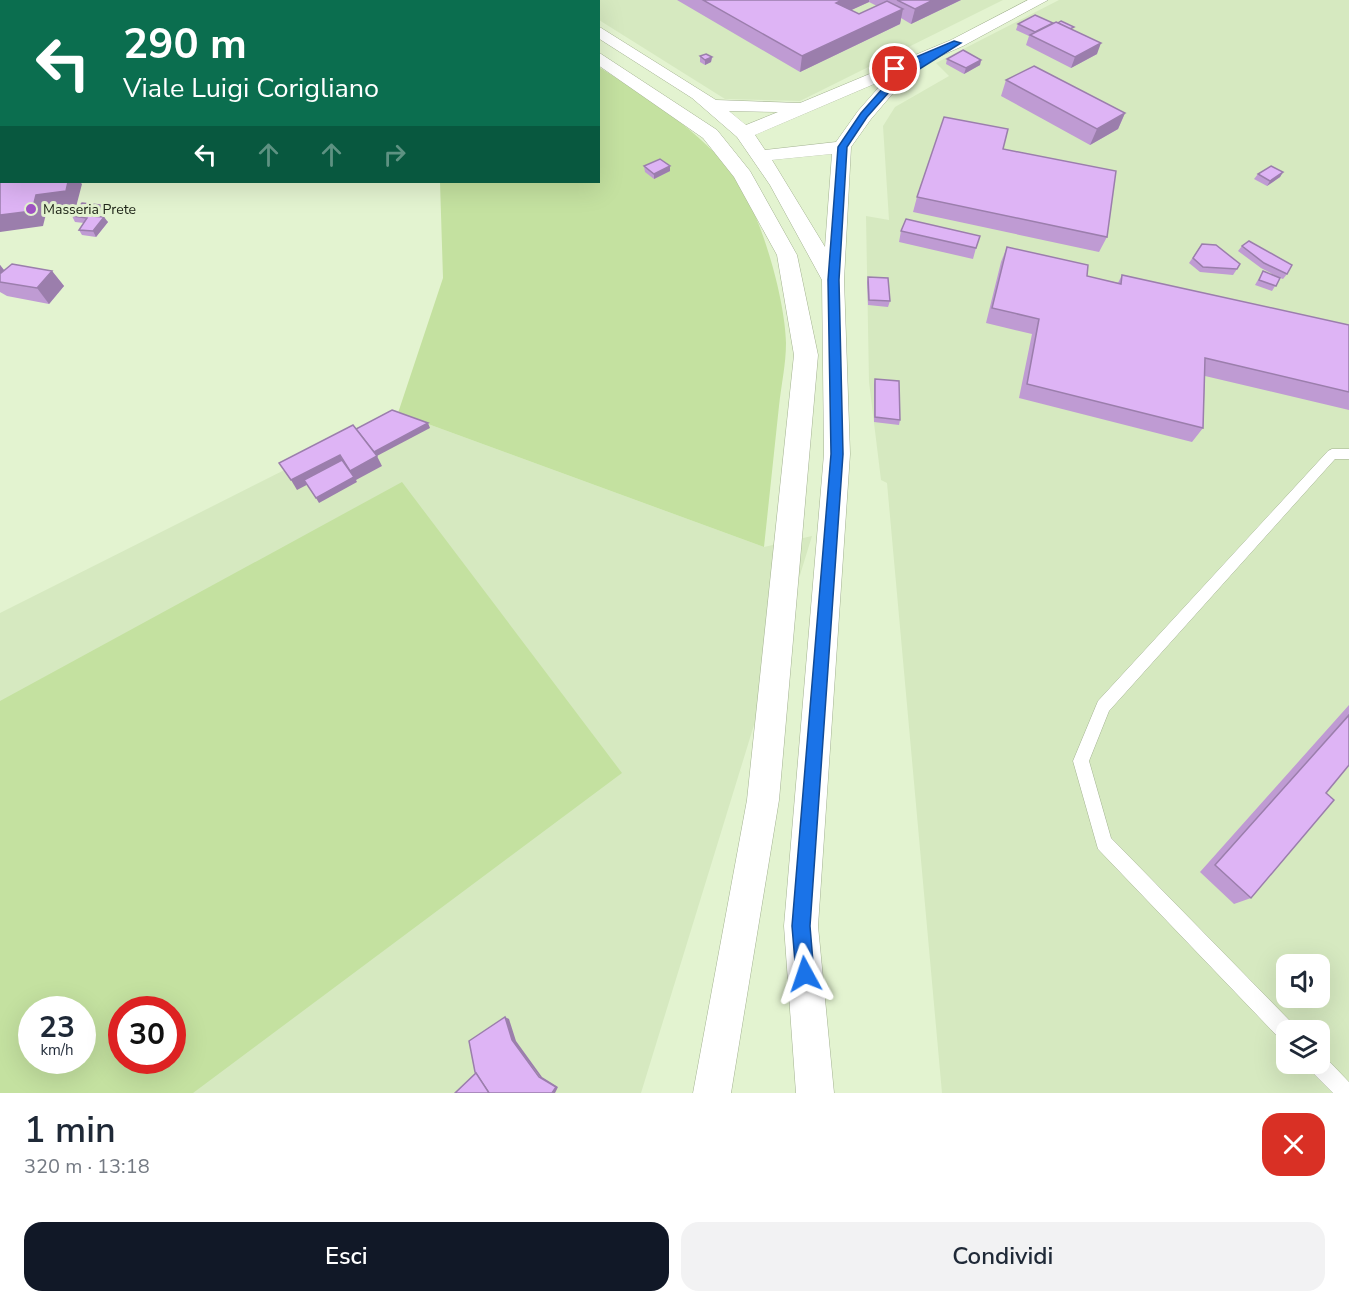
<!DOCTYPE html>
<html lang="it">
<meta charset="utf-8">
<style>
:root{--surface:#fff;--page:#f2f2f3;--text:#1f2937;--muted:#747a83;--accent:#111827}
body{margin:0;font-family:"Nunito Sans",sans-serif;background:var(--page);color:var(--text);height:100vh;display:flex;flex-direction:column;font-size:22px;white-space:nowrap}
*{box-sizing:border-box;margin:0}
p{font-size:20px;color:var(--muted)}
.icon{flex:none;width:33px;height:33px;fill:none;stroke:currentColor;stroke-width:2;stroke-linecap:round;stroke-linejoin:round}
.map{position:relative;height:1093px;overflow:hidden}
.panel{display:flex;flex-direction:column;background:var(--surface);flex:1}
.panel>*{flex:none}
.banner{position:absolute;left:0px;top:0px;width:600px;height:183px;box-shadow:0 6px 24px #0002;background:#0b6e4f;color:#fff;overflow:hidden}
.controls{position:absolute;left:1276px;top:954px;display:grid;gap:12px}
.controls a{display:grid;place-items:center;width:54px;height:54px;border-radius:12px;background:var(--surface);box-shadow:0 6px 24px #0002;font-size:30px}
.speed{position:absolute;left:18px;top:996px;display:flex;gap:12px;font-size:30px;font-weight:700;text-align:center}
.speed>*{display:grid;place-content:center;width:78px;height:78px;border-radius:50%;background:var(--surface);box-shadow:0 6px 24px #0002;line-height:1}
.speed small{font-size:15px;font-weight:400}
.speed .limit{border:9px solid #d22;background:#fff;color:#111}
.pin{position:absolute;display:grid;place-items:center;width:51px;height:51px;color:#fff;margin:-26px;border:3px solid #fff;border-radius:50%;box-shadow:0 2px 6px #0007}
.me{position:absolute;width:66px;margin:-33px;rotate:355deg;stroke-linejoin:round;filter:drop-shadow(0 0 4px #0008)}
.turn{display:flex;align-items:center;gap:21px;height:126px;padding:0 24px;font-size:27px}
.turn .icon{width:78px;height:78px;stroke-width:2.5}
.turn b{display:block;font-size:42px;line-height:51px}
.lanes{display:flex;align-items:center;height:57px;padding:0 24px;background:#0003;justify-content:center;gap:30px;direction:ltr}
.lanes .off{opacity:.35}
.round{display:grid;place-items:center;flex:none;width:63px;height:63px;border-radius:18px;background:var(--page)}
.overview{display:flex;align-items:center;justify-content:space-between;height:102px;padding:0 24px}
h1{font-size:36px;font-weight:600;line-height:45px}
.button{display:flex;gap:12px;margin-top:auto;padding:12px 24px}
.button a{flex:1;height:69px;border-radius:18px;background:var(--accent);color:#fff;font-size:24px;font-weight:600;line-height:69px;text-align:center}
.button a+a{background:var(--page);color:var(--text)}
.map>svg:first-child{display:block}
</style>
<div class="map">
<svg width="1349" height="1093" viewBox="0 0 1349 1093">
<rect width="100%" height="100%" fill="#e3f3d0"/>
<g fill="#d6e9c0" fill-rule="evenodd">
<polygon points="567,0 1003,0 800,101 725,99 599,20 598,2"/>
<path d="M1059 0H1349V1093H942L887 483 881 480 869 382 866 216 889 220 883 126 895 107 949 76 936 63ZM1287 964H1320V998H1287ZM1287 1030H1320V1064H1287Z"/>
<path d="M398 413 764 547 812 536 641 1093H0V613ZM32 1010H82V1060H32ZM122 1010H172V1060H122Z"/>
</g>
<g fill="#c4e1a0" fill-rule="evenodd">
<path d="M599 67C645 96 691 125 728 167 758 202 785 296 786 343 786 364 781 386 779 406 774 453 769 500 764 547L398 413 443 278 440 182H598Z"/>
<path d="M402 482 622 773 193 1093H0V701ZM32 1010H82V1060H32ZM122 1010H172V1060H122Z"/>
</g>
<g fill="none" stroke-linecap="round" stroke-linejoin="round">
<defs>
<g id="service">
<polygon points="1332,449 1349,449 1349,459 1335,459 1109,711 1089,761 1111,838 1294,1025 1296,1030 1287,1030 1287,1041 1280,1039 1098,849 1073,761 1098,701 1328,451"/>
<polygon points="1320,1055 1325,1057 1349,1082 1349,1093 1333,1093 1311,1071 1309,1064 1320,1064"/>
</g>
<g id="minor">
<polygon points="405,0 441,0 442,2 406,2"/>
<polygon points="504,0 520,0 521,2 505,2"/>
<polygon points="542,0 558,0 559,2 543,2"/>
<path d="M1028 0H1048L963 46 913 68 919 72 900 85 871 119 851 147 844 280 850 454 818 926 834 1093H796L784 926 824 454 822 280 770 185 737 137 692 98 598 38V26L716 100 800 103 951 40ZM886 79 858 111 836 142 765 150 755 135ZM729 111 778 112 746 125ZM832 154 825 247 772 160Z"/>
<polygon points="598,52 717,130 750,171 797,255 818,355 779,800 731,1093 693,1093 747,800 794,355 777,255 734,177 703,138 598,65"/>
</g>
<g id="secondary">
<polygon points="316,0 343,0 315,2"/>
<rect x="0" y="54" width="2" height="12"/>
</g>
</defs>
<use href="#service" stroke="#a3b291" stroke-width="1"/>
<use href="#minor" stroke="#a3b291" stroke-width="1"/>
<use href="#secondary" stroke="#a3b291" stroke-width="1"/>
<use href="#service" fill="#fff" fill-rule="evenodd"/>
<use href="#minor" fill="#fff" fill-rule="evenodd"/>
<use href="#secondary" fill="#fff" fill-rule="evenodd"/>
</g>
<g fill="#bf9bd3" fill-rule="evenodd">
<path d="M677 0H961L911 24 901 18 900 24 800 72ZM869 2 877 6 859 14 851 10Z"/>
<polygon points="1053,23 1073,30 1097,54 1071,68 1026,45 1029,36 1016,30 1018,24"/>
<polygon points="700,56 712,57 711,62 705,65 700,62"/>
<polygon points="947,59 981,60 980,65 964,74 946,64"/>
<polygon points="1006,80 1125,113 1118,129 1090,145 1001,96"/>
<polygon points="1003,149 1107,237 1099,252 913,212 917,197"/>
<polygon points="644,166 670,171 654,179 645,172"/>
<polygon points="1283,172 1280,177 1267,186 1254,179 1258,174"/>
<polygon points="101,205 104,210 99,216 108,222 96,237 82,235 79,230 84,223 75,222 72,216"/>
<polygon points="901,231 976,248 973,259 899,242"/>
<polygon points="1202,244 1237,269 1233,275 1200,272 1189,263"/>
<polygon points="1242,246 1287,274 1283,279 1280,278 1272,291 1255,285 1263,271 1278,277 1261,268 1238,251"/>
<polygon points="1007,247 1087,276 1118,283 1122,275 1349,392 1349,410 1205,376 1203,428 1192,442 1019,398 1032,334 986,323 1001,262"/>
<polygon points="0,265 4,270 52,271 64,286 49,304 7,296 0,292"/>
<polygon points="868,277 890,301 888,307 868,305 867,282"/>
<polygon points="875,379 900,420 899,425 874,422 874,384"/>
<polygon points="1349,705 1349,765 1326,793 1251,898 1234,904 1200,872"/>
</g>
<g fill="#9b7eac">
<polygon points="842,0 869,0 869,2 834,18 836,3"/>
<polygon points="933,0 961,0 911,24 915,9"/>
<polygon points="903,9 900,24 800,72 802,56"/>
<polygon points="1101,43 1097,54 1071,68 1075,57"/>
<polygon points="712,57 711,62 705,65 705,60"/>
<polygon points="981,60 980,65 964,74 966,68"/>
<polygon points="1125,113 1118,129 1090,145 1097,129"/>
<polygon points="670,166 670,171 654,179 654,174"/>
<polygon points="1283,172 1280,177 1267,186 1270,181"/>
<polygon points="68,182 80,182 82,184 76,207 47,210 43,226 0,232 0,215 36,195"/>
<polygon points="101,205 104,210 95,221 92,216"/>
<polygon points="104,217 108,222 96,237 93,231"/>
<polygon points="0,265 11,279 0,282"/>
<polygon points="52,271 64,286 49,304 37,288"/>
<polygon points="428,423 430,428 375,457 372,452"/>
<polygon points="340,455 345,465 297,490 291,480"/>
<polygon points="377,456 382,466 356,480 357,482 319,503 316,498 350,471"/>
<polygon points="505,1017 509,1019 516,1041 542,1077 558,1087 555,1093 552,1093 512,1040"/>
</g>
<g fill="#deb4f5" stroke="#9b7eac" stroke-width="1.5">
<polygon points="703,0 842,0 836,3 859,14 887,1 903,9 802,56"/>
<polygon points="897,0 933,0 915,9"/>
<polygon points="1035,15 1053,23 1035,32 1018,24"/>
<polygon points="1061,21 1074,27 1070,29 1058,23"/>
<polygon points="1056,22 1101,43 1075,57 1030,35"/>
<polygon points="963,50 981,60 966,68 947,59"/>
<polygon points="706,54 712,57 705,60 700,56"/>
<polygon points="1034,66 1125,113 1097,129 1006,80"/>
<polygon points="944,117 1008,129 1003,149 1116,171 1107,237 917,197"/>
<polygon points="660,159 670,166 654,174 644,166"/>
<polygon points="1271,166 1283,172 1270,181 1258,174"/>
<polygon points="0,178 2,178 2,182 68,182 66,191 36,195 32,211 0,215"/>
<polygon points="82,203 101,205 92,216 104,217 93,231 79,230 87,218 72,216"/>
<polygon points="906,219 980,236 976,248 901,231"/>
<polygon points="1249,241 1292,265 1287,274 1264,263 1242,246"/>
<polygon points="1202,244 1216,245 1240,264 1237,269 1203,267 1193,258"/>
<polygon points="1007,247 1088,265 1087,276 1121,284 1122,275 1349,325 1349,392 1205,358 1203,428 1027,384 1039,319 992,308"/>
<polygon points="12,264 52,271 37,288 0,282 0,273 1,273"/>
<polygon points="1263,271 1280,278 1276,286 1259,280"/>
<polygon points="868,277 888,278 890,301 869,300"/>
<polygon points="875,379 899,381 900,420 875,417"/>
<polygon points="392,410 428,423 374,452 356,429"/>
<polygon points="353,425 377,456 350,471 340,455 291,480 279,463"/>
<polygon points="342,460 354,477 316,498 304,480"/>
<polygon points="1349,715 1349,765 1326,793 1334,800 1251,898 1215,865"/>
<polygon points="505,1017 512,1040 539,1077 556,1087 552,1093 489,1093 475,1072 469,1041"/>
<polygon points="476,1073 489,1093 455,1093"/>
</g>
<polygon fill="#1a73e8" stroke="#114b97" stroke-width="1.5" points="954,41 961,43 897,83 867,117 847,147 839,280 843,454 810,926 814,974 812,980 805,983 799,980 796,974 792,926 831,454 828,280 838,147 861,113 891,79 920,62 895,72 892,67"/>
<circle fill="#a053c4" stroke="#e3f3d0" stroke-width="2" cx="31" cy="209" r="6"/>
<g text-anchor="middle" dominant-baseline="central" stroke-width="6" stroke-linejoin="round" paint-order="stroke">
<g font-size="14" fill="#21271a" stroke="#e3f3d0" text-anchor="start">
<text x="43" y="209">Masseria Prete</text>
</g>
</g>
</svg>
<div class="controls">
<a><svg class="icon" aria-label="sound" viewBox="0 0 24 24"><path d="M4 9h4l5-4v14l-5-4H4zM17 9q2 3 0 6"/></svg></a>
<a><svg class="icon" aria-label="layers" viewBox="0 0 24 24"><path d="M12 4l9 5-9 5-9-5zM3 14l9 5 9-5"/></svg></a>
</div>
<div class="speed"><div>23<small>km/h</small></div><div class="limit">30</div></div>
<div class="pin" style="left:895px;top:69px;background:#d93025"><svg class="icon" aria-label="arrive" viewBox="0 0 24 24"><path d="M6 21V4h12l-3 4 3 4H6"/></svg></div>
<svg class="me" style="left:805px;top:974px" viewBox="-20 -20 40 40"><path d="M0-17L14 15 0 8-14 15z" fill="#1a73e8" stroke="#fff" stroke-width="4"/></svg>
<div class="banner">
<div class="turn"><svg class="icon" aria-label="left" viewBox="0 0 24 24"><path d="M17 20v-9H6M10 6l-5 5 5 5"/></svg><div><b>290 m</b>Viale Luigi Corigliano</div></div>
<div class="lanes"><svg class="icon" aria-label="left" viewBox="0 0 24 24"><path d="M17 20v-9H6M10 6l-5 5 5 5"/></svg><svg class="icon off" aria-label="ahead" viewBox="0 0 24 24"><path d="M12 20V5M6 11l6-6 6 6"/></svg><svg class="icon off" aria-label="ahead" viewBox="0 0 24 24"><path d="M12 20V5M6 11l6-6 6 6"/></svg><svg class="icon off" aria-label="right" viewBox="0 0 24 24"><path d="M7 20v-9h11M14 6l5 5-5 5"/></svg></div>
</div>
</div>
<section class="panel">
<div class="overview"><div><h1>1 min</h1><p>320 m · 13:18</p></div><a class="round" style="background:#d93025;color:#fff"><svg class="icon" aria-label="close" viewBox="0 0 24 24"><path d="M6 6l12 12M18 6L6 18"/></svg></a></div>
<div class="button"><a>Esci</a><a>Condividi</a></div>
</section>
